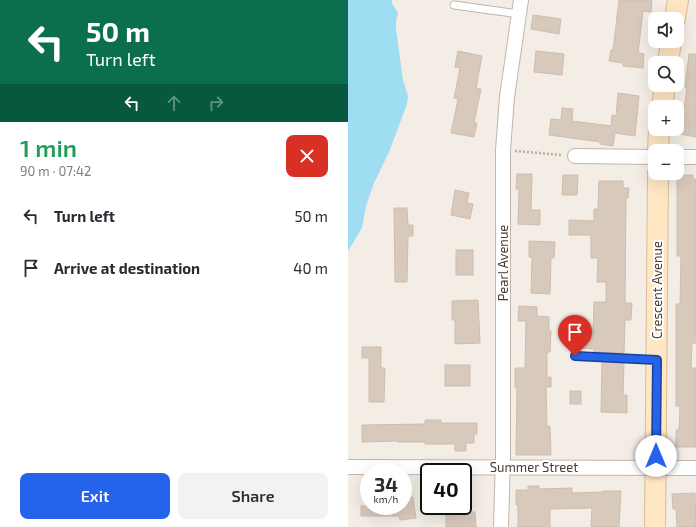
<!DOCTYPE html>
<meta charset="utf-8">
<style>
:root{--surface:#fff;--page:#f2f2f3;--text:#2b2b33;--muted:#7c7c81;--accent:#2563eb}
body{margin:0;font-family:"Exo 2",sans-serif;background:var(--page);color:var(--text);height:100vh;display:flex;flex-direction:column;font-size:15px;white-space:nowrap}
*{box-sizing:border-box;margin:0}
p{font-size:13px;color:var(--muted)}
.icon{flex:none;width:22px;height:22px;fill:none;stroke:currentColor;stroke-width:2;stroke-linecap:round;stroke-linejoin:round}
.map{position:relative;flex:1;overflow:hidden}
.panel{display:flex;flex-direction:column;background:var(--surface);width:348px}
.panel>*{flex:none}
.top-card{background:#0b6e4f;color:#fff;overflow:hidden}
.tools{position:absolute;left:300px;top:12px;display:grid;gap:8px}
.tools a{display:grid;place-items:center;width:36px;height:36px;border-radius:8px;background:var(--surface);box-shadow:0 4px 16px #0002;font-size:20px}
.speed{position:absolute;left:12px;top:463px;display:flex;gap:8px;font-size:20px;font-weight:700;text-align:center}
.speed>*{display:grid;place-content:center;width:52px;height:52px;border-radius:50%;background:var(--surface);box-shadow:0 4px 16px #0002;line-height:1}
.speed small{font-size:10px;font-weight:400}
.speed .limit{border:2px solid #111;border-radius:6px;background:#fff;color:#111}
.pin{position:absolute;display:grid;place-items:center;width:34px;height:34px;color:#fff;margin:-41px -17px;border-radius:50% 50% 50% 0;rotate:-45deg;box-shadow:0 0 4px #0007}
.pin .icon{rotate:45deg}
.me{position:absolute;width:44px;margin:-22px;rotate:0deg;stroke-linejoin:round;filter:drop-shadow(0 0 3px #0008)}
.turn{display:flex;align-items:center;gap:14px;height:84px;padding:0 20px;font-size:18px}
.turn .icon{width:52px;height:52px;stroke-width:2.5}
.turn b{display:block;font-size:28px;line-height:34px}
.lanes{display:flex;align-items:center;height:38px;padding:0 20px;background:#0003;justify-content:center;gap:20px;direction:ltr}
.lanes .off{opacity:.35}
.round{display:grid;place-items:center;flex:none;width:42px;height:42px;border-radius:8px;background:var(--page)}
.overview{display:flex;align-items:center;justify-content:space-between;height:68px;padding:0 20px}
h1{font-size:24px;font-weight:600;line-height:30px;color:#1e9e55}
.primary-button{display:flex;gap:8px;margin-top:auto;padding:8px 20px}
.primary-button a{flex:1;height:46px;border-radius:8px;background:var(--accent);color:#fff;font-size:16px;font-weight:600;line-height:46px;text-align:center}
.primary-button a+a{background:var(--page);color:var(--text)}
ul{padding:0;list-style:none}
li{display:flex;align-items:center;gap:12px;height:52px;padding:0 20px}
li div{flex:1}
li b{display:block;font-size:15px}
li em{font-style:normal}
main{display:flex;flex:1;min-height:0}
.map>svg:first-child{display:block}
</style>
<main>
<section class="panel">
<div class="top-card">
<div class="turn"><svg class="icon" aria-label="left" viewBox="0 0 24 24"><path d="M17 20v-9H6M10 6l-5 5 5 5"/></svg><div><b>50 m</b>Turn left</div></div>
<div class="lanes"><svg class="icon" aria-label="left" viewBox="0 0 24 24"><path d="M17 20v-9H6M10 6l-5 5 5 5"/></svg><svg class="icon off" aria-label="ahead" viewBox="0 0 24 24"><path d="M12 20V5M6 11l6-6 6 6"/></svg><svg class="icon off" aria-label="right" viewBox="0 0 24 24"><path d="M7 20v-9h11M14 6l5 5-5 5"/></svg></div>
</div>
<div class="overview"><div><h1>1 min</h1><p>90 m · 07:42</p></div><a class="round" style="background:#d93025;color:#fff"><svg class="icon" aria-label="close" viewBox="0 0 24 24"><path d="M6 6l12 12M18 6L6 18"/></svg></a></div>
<ul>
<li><svg class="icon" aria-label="left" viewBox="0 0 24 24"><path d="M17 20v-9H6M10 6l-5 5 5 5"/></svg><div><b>Turn left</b></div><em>50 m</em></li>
<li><svg class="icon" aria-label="arrive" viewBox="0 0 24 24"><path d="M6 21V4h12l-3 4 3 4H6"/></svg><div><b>Arrive at destination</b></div><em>40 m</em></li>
</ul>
<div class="primary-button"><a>Exit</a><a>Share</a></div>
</section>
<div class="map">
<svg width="348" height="527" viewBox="0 0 348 527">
<rect width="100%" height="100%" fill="#f3ede5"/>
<polygon fill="#9fddf3" points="0,0 44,0 44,3 50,13 48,21 48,29 55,80 60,96 59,104 41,152 26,183 18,206 14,228 0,251"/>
<g fill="#d8c9bd" stroke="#d0bdad">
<polygon points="271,0 304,0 303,12 295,11 290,53 296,54 295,68 275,66 275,63 261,61 263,50 265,50"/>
<polygon points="185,15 213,19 211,34 183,29"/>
<polygon points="110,51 134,56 128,88 133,89 126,123 129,123 126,137 103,133 110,99 106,98 112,68 107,67"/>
<polygon points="188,51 216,54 214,75 186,72"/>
<polygon points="341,54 348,54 348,137 332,134 339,88 337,87"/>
<polygon points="270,93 291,96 287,136 267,133 265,146 252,144 252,142 201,135 203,119 213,120 214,108 225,109 224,121 263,126 264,115 268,116"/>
<polygon points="169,174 184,174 183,210 192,210 192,225 170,224 171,189 168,189"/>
<polygon points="215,175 230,175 229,195 214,195"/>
<polygon points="329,175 345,175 345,179 348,179 348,343 344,343 343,368 348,368 348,447 328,447 328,430 331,430 332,406 328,406 328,304 332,304 333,256 329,256"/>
<polygon points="251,181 275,181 275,188 281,188 280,198 278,198 277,303 284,303 283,320 277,320 276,353 246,352 246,349 229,348 229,332 245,332 246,302 258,302 258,282 249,282 250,258 243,258 243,235 221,235 221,220 246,221 246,209 250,209"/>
<polygon points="107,190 121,193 119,203 125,204 122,219 103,215"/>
<polygon points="46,208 59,208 60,225 65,225 65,236 60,236 59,282 47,282"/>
<polygon points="181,241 207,242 206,258 203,258 202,294 183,293 184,257 181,257"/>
<rect x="108" y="250" width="17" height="25"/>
<polygon points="130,300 132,343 107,344 107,320 104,320 104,301"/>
<polygon points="171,306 189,307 189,316 201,317 201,331 203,331 202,352 199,352 199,377 203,377 203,387 198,387 199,427 202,426 203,455 168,455 169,388 167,388 167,368 177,368 178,321 170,321"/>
<polygon points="14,347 33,347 33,368 37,368 36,402 21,402 21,358 14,358"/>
<polygon points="254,362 276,363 275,395 279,395 279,413 253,412"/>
<rect x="97" y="365" width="25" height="21"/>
<rect x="222" y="391" width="11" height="13"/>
<polygon points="77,420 93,420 93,423 129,423 129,434 126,434 126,443 118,443 118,451 107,451 107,444 77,444 77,442 50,442 50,441 14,442 14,425 77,424"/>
<polygon points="180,486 191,486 191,489 224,488 224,493 255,492 255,491 273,491 271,527 243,527 244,508 202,509 202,527 170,527 170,505 168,505 168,490 180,490"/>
<polygon points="347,493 348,527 329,527 328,509 325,509 324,494"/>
<polygon points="65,497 68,518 52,520 51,516 13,516 13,506 55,506 55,498"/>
<polygon points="127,512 128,527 98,527 98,513"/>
</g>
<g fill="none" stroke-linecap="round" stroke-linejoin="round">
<defs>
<g id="lane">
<polyline points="106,5 171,14"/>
<polyline points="227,356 307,360"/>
</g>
<g id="street">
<polyline points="227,156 307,157"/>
<polyline points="329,157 348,157"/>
<polyline points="0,467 348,468"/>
<polyline points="153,527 155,456 155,150 159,97 173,0"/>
</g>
<g id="secondary">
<polyline points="327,19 330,0"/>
<polyline points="320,63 323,41"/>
<polyline points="314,107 317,85"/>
<polyline points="310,151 311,129"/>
<polyline points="307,527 310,173"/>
</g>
</defs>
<use href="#lane" stroke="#c2b6aa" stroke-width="9"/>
<use href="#street" stroke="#c2b6aa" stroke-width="16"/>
<use href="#secondary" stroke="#d8bc95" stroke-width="22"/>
<polyline stroke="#c1ac98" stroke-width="2.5" stroke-dasharray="2 2" stroke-linecap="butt" points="167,151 214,155"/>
<use href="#lane" stroke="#fff" stroke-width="7"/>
<use href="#street" stroke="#fff" stroke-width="14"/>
<use href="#secondary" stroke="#ffe7c3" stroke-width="20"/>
</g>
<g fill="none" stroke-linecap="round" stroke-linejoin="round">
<defs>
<polyline id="route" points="227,356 309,360 308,456"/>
</defs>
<use href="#route" stroke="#184099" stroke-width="10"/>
<use href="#route" stroke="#2563eb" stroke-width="7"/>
</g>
<g text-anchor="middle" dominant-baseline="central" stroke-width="4" stroke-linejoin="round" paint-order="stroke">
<g font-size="13" fill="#463c34" stroke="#fff">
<text transform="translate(155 263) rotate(-90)">Pearl Avenue</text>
<text transform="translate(309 290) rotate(-90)">Crescent Avenue</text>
<text x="186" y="467">Summer Street</text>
</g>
</g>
</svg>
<div class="tools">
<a><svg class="icon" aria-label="sound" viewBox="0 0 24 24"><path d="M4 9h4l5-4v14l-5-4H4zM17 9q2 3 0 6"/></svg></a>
<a><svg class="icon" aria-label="search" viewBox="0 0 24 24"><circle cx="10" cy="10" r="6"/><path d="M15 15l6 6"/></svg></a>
<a>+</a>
<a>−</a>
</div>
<div class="speed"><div>34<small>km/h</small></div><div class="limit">40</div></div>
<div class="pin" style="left:227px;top:356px;background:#d93025"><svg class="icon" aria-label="arrive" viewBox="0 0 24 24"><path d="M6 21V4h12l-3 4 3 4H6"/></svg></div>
<svg class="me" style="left:308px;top:456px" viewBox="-20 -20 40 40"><circle r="19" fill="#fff"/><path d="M0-13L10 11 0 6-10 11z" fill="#2563eb"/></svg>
</div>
</main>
